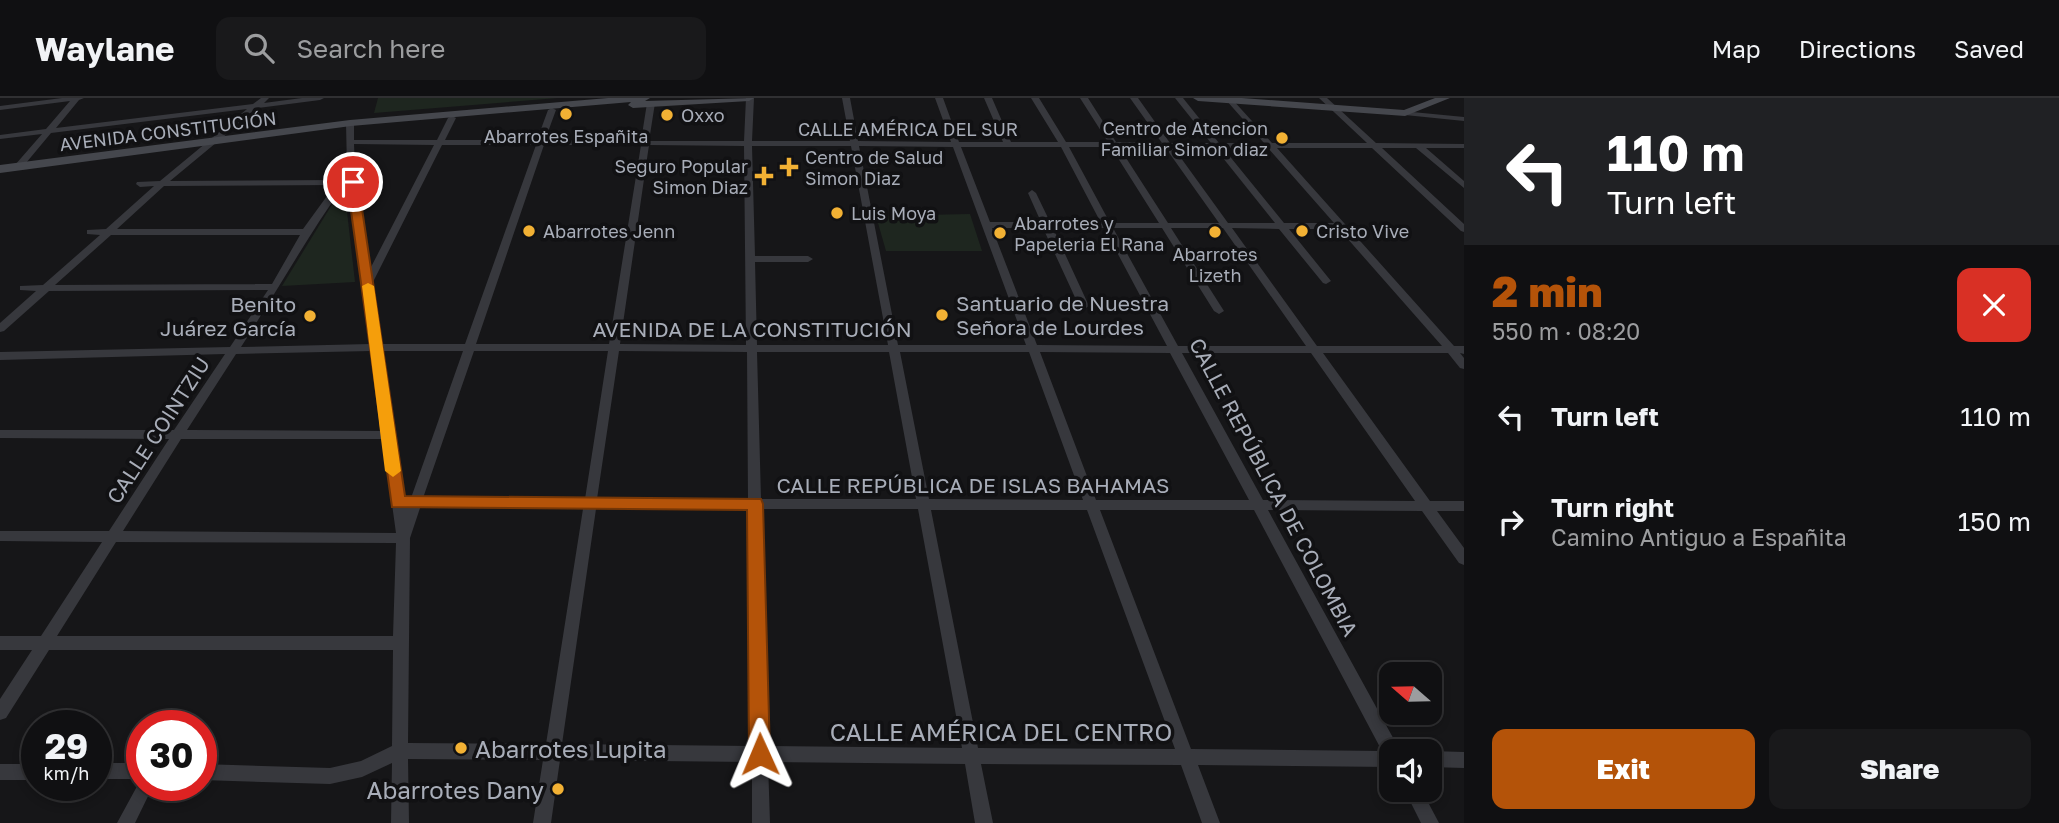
<!DOCTYPE html>
<meta charset="utf-8">
<style>
:root{--surface:#101012;--page:#19191b;--text:#f1f3f6;--muted:#9c9d9f;--line:#303032;--accent:#b45309}
body{margin:0;font-family:"Golos Text",sans-serif;background:var(--page);color:var(--text);height:100vh;display:flex;flex-direction:column;font-size:26px;white-space:nowrap}
*{box-sizing:border-box;margin:0}
p{font-size:23px;color:var(--muted)}
.icon{flex:none;width:38px;height:38px;fill:none;stroke:currentColor;stroke-width:2;stroke-linecap:round;stroke-linejoin:round}
.map{position:relative;flex:1;overflow:hidden}
.side{display:flex;flex-direction:column;background:var(--surface);width:595px}
.side>*{flex:none}
.guide{background:#202124;color:#fff;overflow:hidden}
.needle{width:46px;rotate:290deg}
.buttons{position:absolute;left:1379px;top:564px;display:grid;gap:14px}
.buttons a{display:grid;place-items:center;width:63px;height:63px;border-radius:14px;background:var(--surface);box-shadow:0 4px 10px #0003,0 0 0 2px var(--line);font-size:35px}
.speed{position:absolute;left:21px;top:612px;display:flex;gap:14px;font-size:35px;font-weight:700;text-align:center}
.speed>*{display:grid;place-content:center;width:91px;height:91px;border-radius:50%;background:var(--surface);box-shadow:0 4px 10px #0003,0 0 0 2px var(--line);line-height:1}
.speed small{font-size:18px;font-weight:400}
.speed .limit{border:10px solid #d22;background:#fff;color:#111}
.pin{position:absolute;display:grid;place-items:center;width:60px;height:60px;color:#fff;margin:-30px;border:4px solid #fff;border-radius:50%;box-shadow:0 2px 7px #0007}
.me{position:absolute;width:77px;margin:-38px;rotate:359deg;stroke-linejoin:round;filter:drop-shadow(0 0 5px #0008)}
.turn{display:flex;align-items:center;gap:24px;height:147px;padding:0 28px;font-size:32px}
.turn .icon{width:91px;height:91px;stroke-width:2.5}
.turn b{display:block;font-size:49px;line-height:60px}
.round{display:grid;place-items:center;flex:none;width:74px;height:74px;border-radius:14px;background:var(--page)}
.headline{display:flex;align-items:center;justify-content:space-between;height:119px;padding:0 28px}
h1{font-size:42px;font-weight:800;line-height:52px;color:var(--accent)}
.button{display:flex;gap:14px;margin-top:auto;padding:14px 28px}
.button a{flex:1;height:80px;border-radius:14px;background:var(--accent);color:#fff;font-size:28px;font-weight:800;line-height:80px;text-align:center}
.button a+a{background:var(--page);color:var(--text)}
ul{padding:0;list-style:none}
li{display:flex;align-items:center;gap:21px;height:105px;padding:0 28px}
li div{flex:1}
li b{display:block;font-size:26px}
li em{font-style:normal}
header{display:flex;align-items:center;gap:42px;box-sizing:border-box;height:98px;padding:0 35px;background:var(--surface);border-bottom:2px solid var(--line)}
header strong{font-size:33px}
nav{display:flex;gap:38px;margin-inline-start:auto;font-size:24px}
.search{width:490px;height:63px;background:var(--page);display:flex;align-items:center;gap:18px;box-sizing:border-box;padding:0 24px;border-radius:14px;color:var(--muted);font-size:26px}
main{display:flex;flex:1;min-height:0}
.map>svg:first-child{display:block}
</style>
<header>
<strong>Waylane</strong>
<div class="search"><svg class="icon" aria-label="search" viewBox="0 0 24 24"><circle cx="10" cy="10" r="6"/><path d="M15 15l6 6"/></svg>Search here</div>
<nav><a>Map</a><a>Directions</a><a>Saved</a></nav>
</header>
<main>
<div class="map">
<svg width="1464" height="725" viewBox="0 0 1464 725">
<rect width="100%" height="100%" fill="#161618"/>
<g fill="#1e261f">
<polygon points="378,0 558,0 374,15"/>
<polygon points="344,87 355,184 282,188"/>
<polygon points="970,116 982,153 886,153 876,118"/>
</g>
<g fill="none" stroke-linecap="round" stroke-linejoin="round">
<g fill="#37383d" fill-rule="evenodd">
<path d="M62 0H84L79 2 56 30 253 6 261 0H269L264 5 302 0H324L320 2 258 10 170 83 339 82 347 70 346 25 350 23 354 25V42H437L448 20 452 18 456 20 445 42H537L548 12 552 10 556 12 545 42 641 43 647 5 651 3 655 5 649 43H744L746 0H754L752 43H850L842 0H850L858 43 951 44 935 0H943L959 44H1003L984 0H992L1011 44H1058L1031 0H1039L1066 44H1108L1080 0H1088L1116 44 1162 45 1130 0H1138L1170 45H1211L1175 0H1183L1219 45H1264L1226 2 1231 0 1272 45H1367L1319 0H1327L1376 45 1464 46V50H1426L1464 83V90L1416 50H1382L1464 126V134L1461 133 1372 50H1277L1454 248H1464V256L1460 255 1464 260V271L1460 270 1448 255H1323L1430 403H1464V413H1437L1464 450V467L1459 465 1422 413 1268 412 1397 647 1399 653H1391V669L1198 667 1220 725H1202L1181 667 981 666 993 725H975L965 666 768 664 770 725H752V664L560 662 551 725H533L543 662 408 661 409 725H391L392 665 362 679 330 686 201 682V666L330 670 361 663 392 648 393 552H49L6 620 0 622V601L32 552H0V538H41L102 444 0 443V433H109L169 341 0 340V332H174L225 256 0 262V254L230 249 268 192 49 193 4 233 0 234V225L36 193 20 192V188L43 187 100 137 87 136V132L106 131 154 88 140 89 136 86 137 84 160 83 247 11 51 35 21 71H15V67L42 36 0 41V37L46 31 70 3 0 12V8ZM354 46 434 47 370 171 355 70ZM442 47H536L465 246H381L372 186ZM544 47H641L609 246H476ZM649 47 744 48 746 247 620 246ZM752 48H851L888 247H757L755 164H808L813 161 808 158H755ZM859 48 953 49 1026 247H898ZM961 49H1061L1101 125 1050 124 1036 95 1032 92 1028 95 1041 124H990ZM1069 49H1111L1159 125H1110ZM1119 49H1165L1219 125H1168ZM1173 49 1215 50 1275 125H1228ZM1223 50H1268L1334 125H1284ZM349 86 370 246 241 249C276 195 307 139 344 87ZM335 87 303 131H117L164 88ZM992 130H1043L1079 208 1084 211 1089 208 1053 130H1104L1167 248 1037 247ZM1113 130H1162L1214 213 1219 216 1224 213 1171 130H1223L1306 248H1178ZM1232 130 1279 131 1323 185 1326 186 1331 183 1289 131H1339L1442 248H1317ZM111 137H300L272 186 55 187ZM371 253 382 333 187 332 236 256ZM382 253H463L411 400H404ZM474 253H608L585 401 423 400ZM619 253 747 254 748 401H597ZM757 254H889L916 401H761ZM900 254H1029L1083 402 929 401ZM1040 254 1170 255 1249 402H1096ZM1182 255H1311L1415 403 1263 402ZM181 341H383L396 435 123 433ZM420 410 583 411 546 646 408 645 410 440ZM596 411H749L751 648 562 646ZM761 411H918L962 650 768 648ZM931 412H1087L1175 651 978 650ZM1100 412H1254L1382 653 1191 651ZM116 444 396 445 393 538H57Z"/>
<polygon points="1402,13 1464,19 1464,23 1405,17 1401,15"/>
<polygon points="1430,653 1464,654 1464,670 1430,669"/>
<polygon points="96,665 142,665 142,688 153,688 135,725 117,725 141,681 96,681"/>
<rect x="0" y="666" width="37" height="16"/>
<polygon points="1404,691 1421,691 1439,725 1421,725"/>
</g>
<g fill="#45474d" fill-rule="evenodd">
<polygon points="608,0 650,0 645,3 754,0 749,3 633,10 628,7 631,4 351,28 0,75 0,67 350,22"/>
<polygon points="1193,0 1242,0 1404,12 1435,0 1450,0 1405,18 1198,3"/>
</g>
</g>
<polygon fill="#b45309" stroke="#753606" stroke-width="2" points="353,80 358,84 405,398 761,401 763,406 770,656 767,663 760,666 752,663 749,656 747,412 392,409 347,84"/>
<polygon fill="#f59e0b" points="368,185 374,188 401,373 393,379 385,373 362,188"/>
<g fill="#f2b134" stroke="#111113" stroke-width="2.5">
<circle cx="566" cy="16" r="7"/>
<circle cx="667" cy="17" r="7"/>
<circle cx="1282" cy="40" r="7"/>
<path d="M785.5 58.5h7v7h7v7h-7v7h-7v-7h-7v-7h7z"/>
<path d="M760.5 67.5h7v7h7v7h-7v7h-7v-7h-7v-7h7z"/>
<circle cx="837" cy="115" r="7"/>
<circle cx="529" cy="133" r="7"/>
<circle cx="1302" cy="133" r="7"/>
<circle cx="1215" cy="134" r="7"/>
<circle cx="1000" cy="135" r="7"/>
<circle cx="942" cy="217" r="7"/>
<circle cx="310" cy="218" r="7"/>
<circle cx="461" cy="650" r="7"/>
<circle cx="558" cy="691" r="7"/>
</g>
<g text-anchor="middle" dominant-baseline="central" stroke-width="7" stroke-linejoin="round" paint-order="stroke">
<g font-size="18" fill="#a8adb8" stroke="#111113" text-anchor="start">
<text x="681" y="17">Oxxo</text>
<text x="1268" y="30" text-anchor="end">Centro de Atencion<tspan x="1268" dy="21">Familiar Simon diaz</tspan></text>
<text x="566" y="38" text-anchor="middle">Abarrotes Españita</text>
<text x="805" y="59">Centro de Salud<tspan x="805" dy="21">Simon Diaz</tspan></text>
<text x="748" y="68" text-anchor="end">Seguro Popular<tspan x="748" dy="21">Simon Diaz</tspan></text>
<text x="851" y="115">Luis Moya</text>
<text x="1014" y="125">Abarrotes y<tspan x="1014" dy="21">Papeleria El Rana</tspan></text>
<text x="543" y="133">Abarrotes Jenn</text>
<text x="1316" y="133">Cristo Vive</text>
<text x="1215" y="156" text-anchor="middle">Abarrotes<tspan x="1215" dy="21">Lizeth</tspan></text>
</g>
<g font-size="18" fill="#a8adb8" stroke="#111113">
<text x="908" y="31">CALLE AMÉRICA DEL SUR</text>
<text transform="translate(168 33) rotate(-7)">AVENIDA CONSTITUCIÓN</text>
</g>
<g font-size="21" fill="#a8adb8" stroke="#111113" text-anchor="start">
<text x="956" y="205">Santuario de Nuestra<tspan x="956" dy="24">Señora de Lourdes</tspan></text>
<text x="296" y="206" text-anchor="end">Benito<tspan x="296" dy="24">Juárez García</tspan></text>
</g>
<g font-size="21" fill="#a8adb8" stroke="#111113">
<text x="752" y="231">AVENIDA DE LA CONSTITUCIÓN</text>
<text transform="translate(158 332) rotate(-57)">CALLE COINTZIU</text>
<text x="973" y="387">CALLE REPÚBLICA DE ISLAS BAHAMAS</text>
<text transform="translate(1274 389) rotate(62)">CALLE REPÚBLICA DE COLOMBIA</text>
</g>
<g font-size="24" fill="#a8adb8" stroke="#111113">
<text x="1001" y="633">CALLE AMÉRICA DEL CENTRO</text>
</g>
<g font-size="24" fill="#a8adb8" stroke="#111113" text-anchor="start">
<text x="475" y="650">Abarrotes Lupita</text>
<text x="544" y="691" text-anchor="end">Abarrotes Dany</text>
</g>
</g>
</svg>
<div class="buttons">
<a><svg class="needle" viewBox="-14 -14 28 28"><path d="M0-13l5 13h-10z" fill="#e53935"/><path d="M0 13l5-13h-10z" fill="#9c9d9f"/></svg></a>
<a><svg class="icon" aria-label="sound" viewBox="0 0 24 24"><path d="M4 9h4l5-4v14l-5-4H4zM17 9q2 3 0 6"/></svg></a>
</div>
<div class="speed"><div>29<small>km/h</small></div><div class="limit">30</div></div>
<div class="pin" style="left:353px;top:84px;background:#d93025"><svg class="icon" aria-label="arrive" viewBox="0 0 24 24"><path d="M6 21V4h12l-3 4 3 4H6"/></svg></div>
<svg class="me" style="left:760px;top:656px" viewBox="-20 -20 40 40"><path d="M0-17L14 15 0 8-14 15z" fill="#b45309" stroke="#fff" stroke-width="4"/></svg>
</div>
<section class="side">
<div class="guide">
<div class="turn"><svg class="icon" aria-label="left" viewBox="0 0 24 24"><path d="M17 20v-9H6M10 6l-5 5 5 5"/></svg><div><b>110 m</b>Turn left</div></div>
</div>
<div class="headline"><div><h1>2 min</h1><p>550 m · 08:20</p></div><a class="round" style="background:#d93025;color:#fff"><svg class="icon" aria-label="close" viewBox="0 0 24 24"><path d="M6 6l12 12M18 6L6 18"/></svg></a></div>
<ul>
<li><svg class="icon" aria-label="left" viewBox="0 0 24 24"><path d="M17 20v-9H6M10 6l-5 5 5 5"/></svg><div><b>Turn left</b></div><em>110 m</em></li>
<li><svg class="icon" aria-label="right" viewBox="0 0 24 24"><path d="M7 20v-9h11M14 6l5 5-5 5"/></svg><div><b>Turn right</b><p>Camino Antiguo a Españita</p></div><em>150 m</em></li>
</ul>
<div class="button"><a>Exit</a><a>Share</a></div>
</section>
</main>
